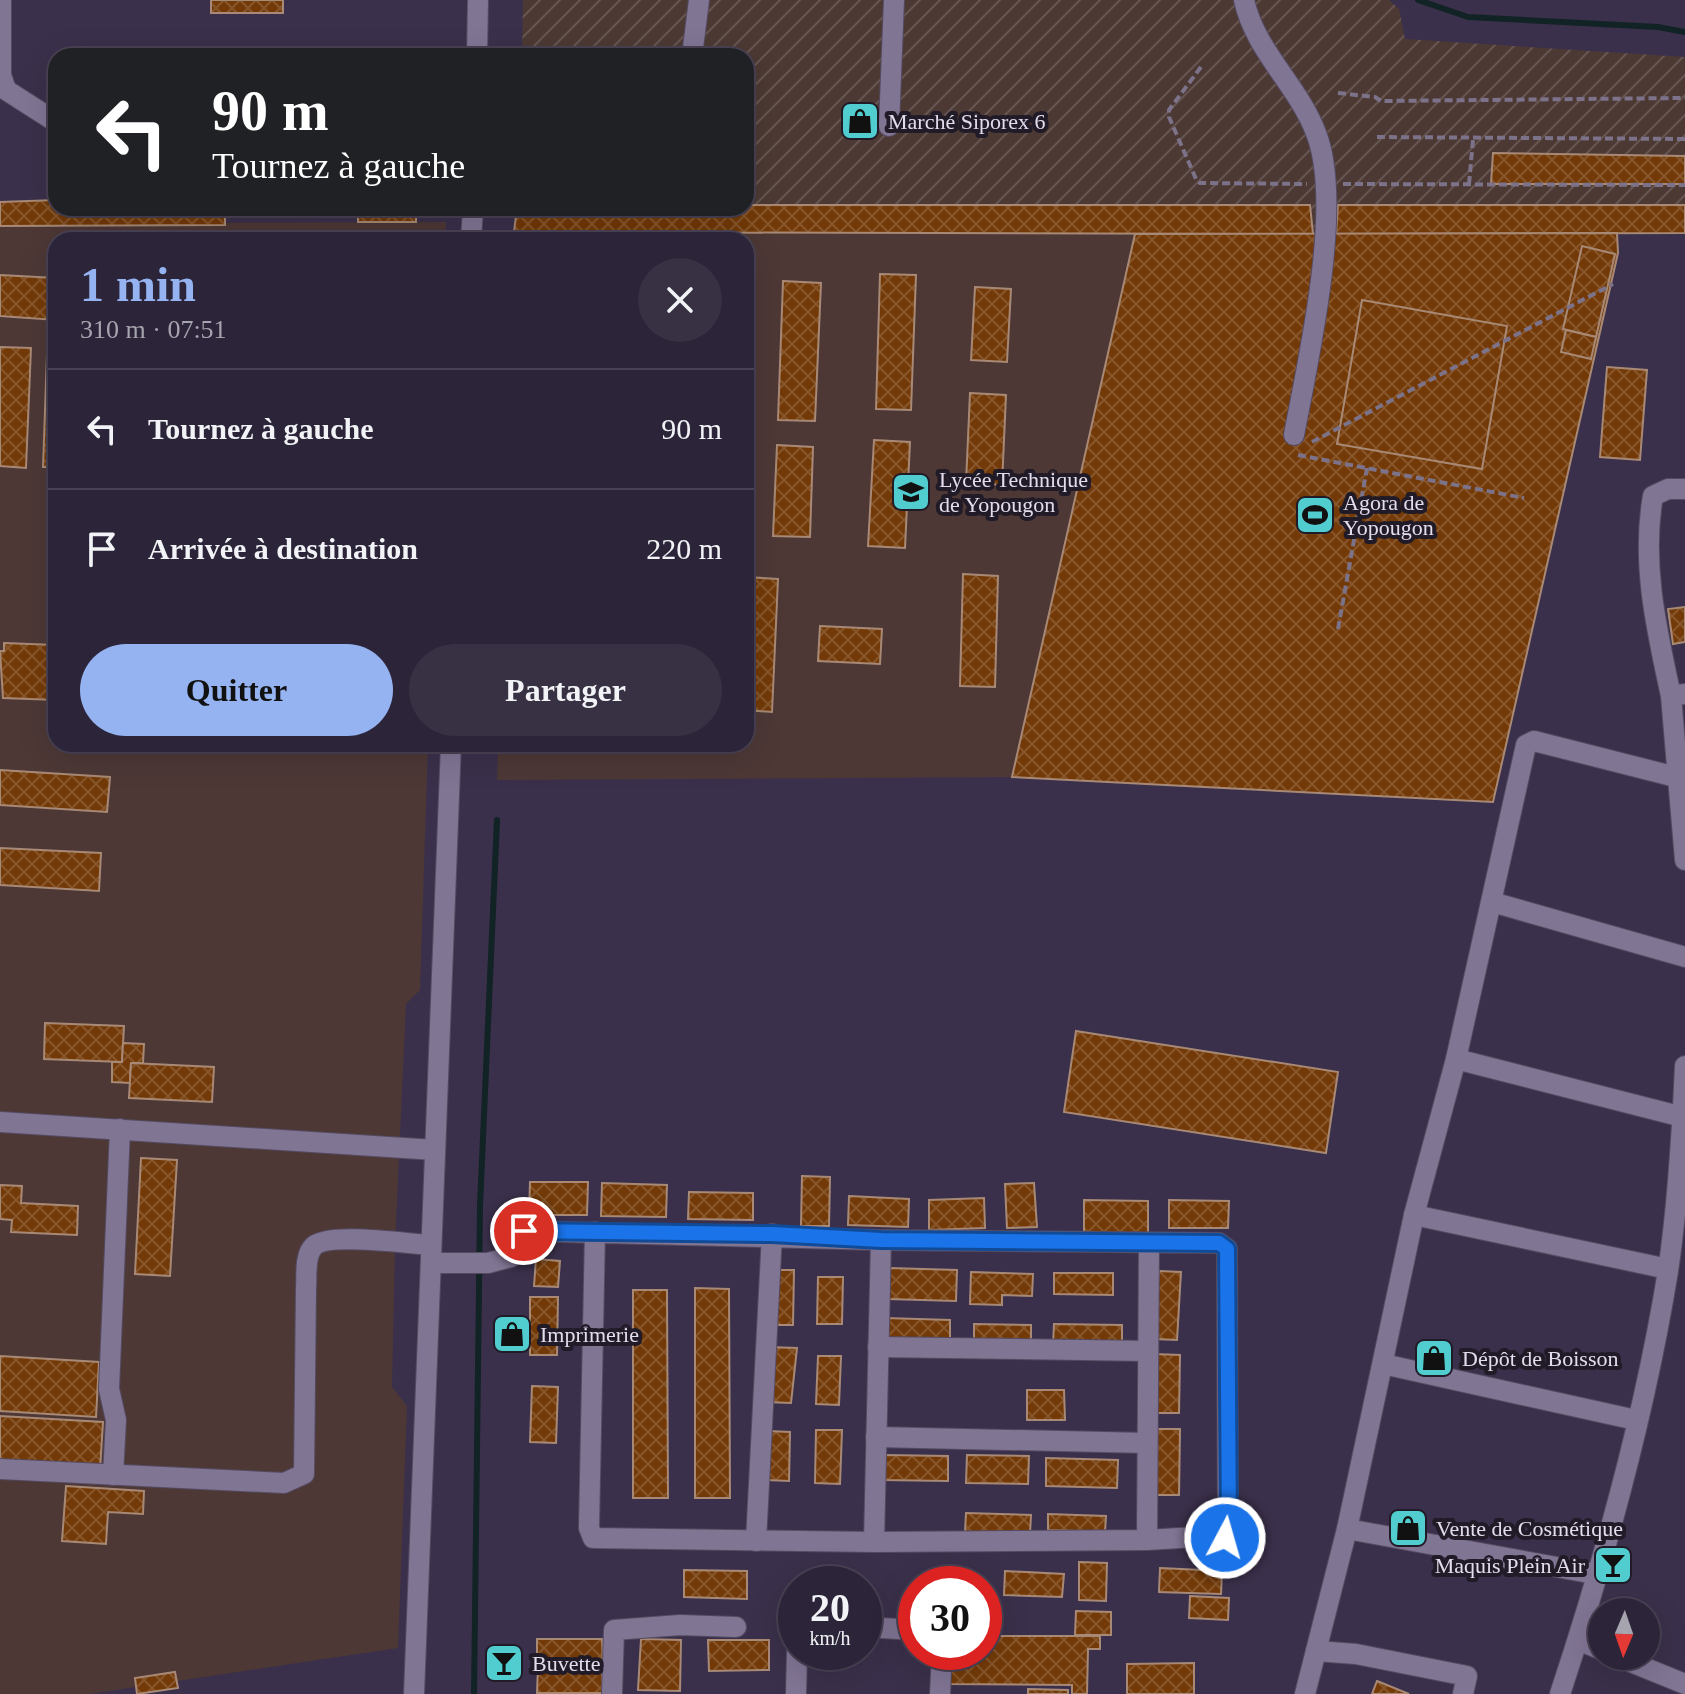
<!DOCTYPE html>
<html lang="fr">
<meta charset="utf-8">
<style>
:root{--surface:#2c2438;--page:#383043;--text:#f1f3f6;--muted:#a6a4ae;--line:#484153;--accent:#95b2f1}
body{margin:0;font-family:"Times New Roman",serif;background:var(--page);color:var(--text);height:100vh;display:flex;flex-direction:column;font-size:30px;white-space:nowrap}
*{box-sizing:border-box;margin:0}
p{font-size:26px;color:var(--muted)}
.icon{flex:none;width:44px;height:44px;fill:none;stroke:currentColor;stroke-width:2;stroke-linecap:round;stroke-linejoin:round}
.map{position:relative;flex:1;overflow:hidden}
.panel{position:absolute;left:48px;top:232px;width:706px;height:520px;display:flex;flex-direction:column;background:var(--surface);border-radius:24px;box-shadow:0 8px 32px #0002,0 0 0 2px var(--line)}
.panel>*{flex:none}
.top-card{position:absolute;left:48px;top:48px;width:706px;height:168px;border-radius:24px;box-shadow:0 8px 32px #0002,0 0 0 2px var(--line);background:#202124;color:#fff;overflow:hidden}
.needle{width:52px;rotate:182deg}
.controls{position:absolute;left:1588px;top:1598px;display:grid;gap:16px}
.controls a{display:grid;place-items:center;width:72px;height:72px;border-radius:50%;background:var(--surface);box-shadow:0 8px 32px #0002,0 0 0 2px var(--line);font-size:40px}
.speed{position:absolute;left:778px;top:1566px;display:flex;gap:16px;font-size:40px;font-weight:700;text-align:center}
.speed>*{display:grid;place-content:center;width:104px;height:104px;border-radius:50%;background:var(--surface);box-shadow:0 8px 32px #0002,0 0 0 2px var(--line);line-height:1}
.speed small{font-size:20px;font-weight:400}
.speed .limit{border:12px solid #d22;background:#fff;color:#111}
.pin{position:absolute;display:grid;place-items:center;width:68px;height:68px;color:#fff;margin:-34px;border:4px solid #fff;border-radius:50%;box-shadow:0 2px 8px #0007}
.me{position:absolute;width:88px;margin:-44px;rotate:6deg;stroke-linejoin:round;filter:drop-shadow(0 0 6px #0008)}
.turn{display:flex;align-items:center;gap:28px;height:168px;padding:0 32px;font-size:36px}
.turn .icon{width:104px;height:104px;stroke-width:2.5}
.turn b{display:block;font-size:56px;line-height:68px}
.round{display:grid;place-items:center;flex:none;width:84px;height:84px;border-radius:42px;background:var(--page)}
.head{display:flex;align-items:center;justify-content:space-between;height:136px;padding:0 32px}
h1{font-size:48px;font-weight:700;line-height:60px;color:var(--accent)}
.primary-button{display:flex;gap:16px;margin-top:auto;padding:16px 32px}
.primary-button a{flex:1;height:92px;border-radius:48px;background:var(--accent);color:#111;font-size:32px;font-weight:700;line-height:92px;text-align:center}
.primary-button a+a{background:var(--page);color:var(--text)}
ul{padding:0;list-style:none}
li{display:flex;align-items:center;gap:24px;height:120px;padding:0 32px;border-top:2px solid var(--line)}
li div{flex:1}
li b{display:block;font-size:30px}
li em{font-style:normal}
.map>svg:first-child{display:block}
</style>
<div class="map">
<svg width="1685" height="1694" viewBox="0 0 1685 1694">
<defs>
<pattern id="industrial-furrows" width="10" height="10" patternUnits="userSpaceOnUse" patternTransform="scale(2)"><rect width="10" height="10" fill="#4c3933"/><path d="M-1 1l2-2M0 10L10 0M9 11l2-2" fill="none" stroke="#665551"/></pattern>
<pattern id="building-cross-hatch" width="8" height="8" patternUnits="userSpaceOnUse" patternTransform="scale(2)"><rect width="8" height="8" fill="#733a07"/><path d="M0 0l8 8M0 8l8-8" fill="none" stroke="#87562b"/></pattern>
</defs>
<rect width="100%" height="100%" fill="#3b304b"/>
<polygon fill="url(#industrial-furrows)" points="523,0 1389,0 1399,9 1405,39 1685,57 1685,233 514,232 517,208 746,208 746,56 522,56"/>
<g fill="#4d3836">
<polygon points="446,222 446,240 56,240 56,744 428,744 420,990 406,1004 395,1244 392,1387 407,1406 398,1648 89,1694 0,1694 0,224"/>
<polygon points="514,232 1135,234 1012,777 497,780 498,744 746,744 746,240 513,240"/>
</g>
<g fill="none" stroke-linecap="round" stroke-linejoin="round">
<g stroke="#112325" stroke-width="6">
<polyline points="1418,0 1468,17 1658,27 1685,32"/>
<polyline points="474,1694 480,1206 497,820"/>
</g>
</g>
<g fill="url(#building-cross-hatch)" stroke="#a88975" stroke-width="2">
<rect x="211" y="0" width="72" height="13"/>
<polygon points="1493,153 1685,156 1685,184 1491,184"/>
<polygon points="56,200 56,208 225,208 225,225 0,226 0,202"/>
<polygon points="746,205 1310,205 1313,234 514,232 517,208 746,208"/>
<polygon points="1338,205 1685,205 1685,233 1336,234"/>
<rect x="358" y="208" width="58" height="14"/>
<polygon points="1617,233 1618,253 1493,802 1012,777 1135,234"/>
<polygon points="1582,246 1615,254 1596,337 1563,329"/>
<polygon points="880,274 916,275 911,410 876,409"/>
<polygon points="0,275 56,278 56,320 0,316"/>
<polygon points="783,281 821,283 815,421 778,420"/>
<polygon points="975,287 1011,289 1007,362 971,360"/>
<polygon points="1362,300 1507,326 1482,469 1337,444"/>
<polygon points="1566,330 1596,337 1591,359 1561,352"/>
<polygon points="0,347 31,348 26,468 0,466"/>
<polygon points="47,354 56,354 56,467 43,467"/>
<polygon points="1607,367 1647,370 1640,460 1600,457"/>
<polygon points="970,393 1006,395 1002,485 966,483"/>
<polygon points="874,440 910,442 905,548 868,546"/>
<polygon points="777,445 813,447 810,537 773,536"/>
<polygon points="963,574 998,576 995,687 960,686"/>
<polygon points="746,577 778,579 772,712 746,710"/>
<polygon points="1685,607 1685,642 1673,644 1668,609"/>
<polygon points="820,626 882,629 880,664 818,661"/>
<polygon points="4,643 56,645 56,700 3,698 0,651 4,651"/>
<polygon points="0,770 110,777 107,812 0,805"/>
<polygon points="0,848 101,853 99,891 0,885"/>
<polygon points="45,1023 124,1026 122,1062 44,1059"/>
<polygon points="1076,1031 1338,1072 1326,1153 1064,1112"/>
<polygon points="123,1043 144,1044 143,1063 131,1063 130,1083 112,1082 112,1062 122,1062"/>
<polygon points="131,1063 214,1067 212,1102 129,1098"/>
<polygon points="141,1158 177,1160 170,1276 135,1274"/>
<polygon points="802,1176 830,1177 829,1226 801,1226"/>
<polygon points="530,1182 588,1182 587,1215 529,1215"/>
<polygon points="602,1183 667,1185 666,1217 601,1216"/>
<polygon points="1034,1183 1037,1227 1007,1228 1005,1184"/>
<polygon points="0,1185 22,1186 21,1203 78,1206 77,1235 11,1232 12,1220 0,1219"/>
<polygon points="689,1192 753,1193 753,1220 688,1219"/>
<polygon points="849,1196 909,1199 908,1227 848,1225"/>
<polygon points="984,1198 985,1228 929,1230 929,1200"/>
<polygon points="1084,1200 1148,1201 1148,1235 1084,1235"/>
<polygon points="1169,1200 1229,1201 1228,1228 1169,1228"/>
<polygon points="536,1259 560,1261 558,1287 534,1286"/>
<polygon points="889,1268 957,1270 956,1301 888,1299"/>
<polygon points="771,1270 794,1270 793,1325 770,1325"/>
<polygon points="1159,1271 1181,1272 1177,1340 1154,1339"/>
<polygon points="971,1272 1033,1274 1032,1296 1002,1295 1002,1305 970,1304"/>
<polygon points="1054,1273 1113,1273 1113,1295 1054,1294"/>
<polygon points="818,1277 843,1277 842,1324 817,1324"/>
<polygon points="695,1288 729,1289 730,1498 695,1498"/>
<polygon points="633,1290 667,1290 668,1498 633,1498"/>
<polygon points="530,1297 558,1297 557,1355 530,1355"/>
<polygon points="885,1318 950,1320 950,1343 885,1342"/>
<polygon points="974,1324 1031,1325 1031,1347 974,1346"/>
<polygon points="1054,1324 1122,1325 1122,1347 1053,1346"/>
<polygon points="768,1347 797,1348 791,1403 766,1402"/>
<polygon points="1154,1354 1180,1355 1179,1413 1152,1413"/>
<polygon points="0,1356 99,1362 96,1417 0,1411"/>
<polygon points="818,1356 841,1356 839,1405 816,1404"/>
<polygon points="532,1386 558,1387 556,1443 530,1442"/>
<polygon points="1027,1390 1064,1390 1065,1420 1027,1420"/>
<polygon points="0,1416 103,1422 100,1469 0,1462"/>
<polygon points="1153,1429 1180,1429 1179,1495 1152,1495"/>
<polygon points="816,1430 842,1430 840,1484 815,1483"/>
<polygon points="768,1431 790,1432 789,1481 767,1480"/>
<polygon points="884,1455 948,1456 948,1481 883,1480"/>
<polygon points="967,1455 1029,1456 1028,1484 966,1483"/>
<polygon points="1046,1458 1118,1460 1117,1488 1046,1486"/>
<polygon points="66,1486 144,1491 143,1514 108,1512 106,1544 62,1541"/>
<polygon points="966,1513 1031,1515 1030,1534 965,1532"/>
<polygon points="1048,1514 1106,1516 1105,1532 1048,1530"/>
<polygon points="1079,1562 1107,1563 1106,1601 1079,1600"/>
<polygon points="1160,1568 1222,1571 1221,1594 1159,1592"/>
<polygon points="684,1570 747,1571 747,1599 684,1597"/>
<polygon points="1005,1571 1064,1574 1062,1597 1004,1595"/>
<polygon points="1190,1596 1229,1598 1228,1620 1189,1618"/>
<polygon points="1076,1611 1111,1612 1111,1635 1075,1635"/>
<polygon points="984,1636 1100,1636 1100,1649 1088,1649 1087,1694 1072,1694 1072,1685 944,1684 945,1652 984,1652"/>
<polygon points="537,1639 602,1639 603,1665 537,1664"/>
<polygon points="641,1639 681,1640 680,1691 638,1690"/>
<polygon points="708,1640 769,1640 769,1670 709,1671"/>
<polygon points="1194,1663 1194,1694 1127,1694 1127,1664"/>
<polygon points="538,1667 602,1668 603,1693 537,1693"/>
<polygon points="175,1672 178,1688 137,1694 135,1678"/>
<polygon points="1377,1681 1409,1694 1372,1694"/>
<polygon points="1028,1689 1068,1690 1068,1694 1028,1694"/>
</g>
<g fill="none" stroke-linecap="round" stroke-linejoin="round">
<defs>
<g id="minor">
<polyline points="1,0 1,75 6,90 56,122"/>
<path d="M1244 0C1255 51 1298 85 1316 133 1344 204 1308 360 1294 435"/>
<polyline points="477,56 478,0"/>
<polyline points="692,56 699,0"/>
<polyline points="889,126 894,0"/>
<polyline points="471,240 473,208"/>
<polyline points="1685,694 1671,696 1685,860"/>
<path d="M1671 696C1657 631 1641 564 1653 496L1668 489H1685"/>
<polyline points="1492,902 1685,957"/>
<polyline points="1456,1059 1683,1117"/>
<polyline points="0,1122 435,1150"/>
<polyline points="1414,1215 1668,1269"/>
<polyline points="431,1263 488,1263 511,1257 522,1232 526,1231 881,1240 1219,1243 1227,1249 1228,1535 1147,1540 874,1542 593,1538 589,1528 595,1232"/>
<polyline points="878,1347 1148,1351"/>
<polyline points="1383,1364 1636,1420"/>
<polyline points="876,1437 1147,1443"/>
<path d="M0 1469 284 1483 304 1474 306 1288C307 1276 304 1255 314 1246 330 1232 408 1244 431 1245"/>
<polyline points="113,1475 116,1420 109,1389 120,1129"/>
<polyline points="1347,1529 1595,1574"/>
<polyline points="1147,1540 1149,1243"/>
<polyline points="756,1541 772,1234"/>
<polyline points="874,1542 881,1240"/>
<polyline points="864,1627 916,1630"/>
<polyline points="1578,1640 1602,1650"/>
<polyline points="1316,1651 1356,1654 1467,1676 1463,1694"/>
<polyline points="1616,1656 1685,1684"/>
<polyline points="414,1694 451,744"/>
<polyline points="612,1694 614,1630 680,1625 736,1627"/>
<polyline points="796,1694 797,1652"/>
<polyline points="940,1694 942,1652"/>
<polyline points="1305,1694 1347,1529 1414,1215 1456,1059 1526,745 1534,741 1680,778"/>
<path d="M1560 1694C1605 1558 1645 1413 1668 1271 1678 1204 1682 1134 1685 1066"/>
</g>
</defs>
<use href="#minor" stroke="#544b61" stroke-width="22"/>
<g stroke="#7c738a" stroke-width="4" stroke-dasharray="8 4" stroke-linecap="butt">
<polyline points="1201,67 1169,110 1169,117 1196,179 1200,183 1307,184"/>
<polyline points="1338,93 1375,97 1381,101 1685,98"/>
<polyline points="1377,137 1685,139"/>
<polyline points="1343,184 1685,185"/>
<polyline points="1469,184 1473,140"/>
<polyline points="1312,442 1613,284"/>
<polyline points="1298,455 1524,498"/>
<polyline points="1338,629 1367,468"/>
</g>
<use href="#minor" stroke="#817594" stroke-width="20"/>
</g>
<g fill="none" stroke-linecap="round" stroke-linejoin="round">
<defs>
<polyline id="route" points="524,1231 772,1234 881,1240 1219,1243 1227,1249 1229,1531 1225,1538"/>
</defs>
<use href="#route" stroke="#114b97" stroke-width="20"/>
<use href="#route" stroke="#1a73e8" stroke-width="14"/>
</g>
<defs>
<symbol id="shop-square" viewBox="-11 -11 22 22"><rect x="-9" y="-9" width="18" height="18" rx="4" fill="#52cdcf" stroke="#201b27"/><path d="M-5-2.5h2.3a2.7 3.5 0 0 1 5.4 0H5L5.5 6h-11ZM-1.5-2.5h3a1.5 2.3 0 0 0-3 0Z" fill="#111"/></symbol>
<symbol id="school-square" viewBox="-11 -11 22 22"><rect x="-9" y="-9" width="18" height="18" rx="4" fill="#52cdcf" stroke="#201b27"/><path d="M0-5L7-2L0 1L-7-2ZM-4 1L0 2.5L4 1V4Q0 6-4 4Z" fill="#111"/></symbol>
<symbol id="stadium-square" viewBox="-11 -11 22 22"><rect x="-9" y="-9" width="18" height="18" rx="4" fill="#52cdcf" stroke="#201b27"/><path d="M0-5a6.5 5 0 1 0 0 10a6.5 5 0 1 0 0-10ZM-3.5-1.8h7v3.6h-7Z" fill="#111"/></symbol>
<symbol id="bar-square" viewBox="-11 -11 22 22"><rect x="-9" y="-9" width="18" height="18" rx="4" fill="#52cdcf" stroke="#201b27"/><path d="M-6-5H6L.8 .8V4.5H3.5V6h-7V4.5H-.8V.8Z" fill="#111"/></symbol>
</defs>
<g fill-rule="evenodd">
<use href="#shop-square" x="838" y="99" width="44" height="44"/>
<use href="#school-square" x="889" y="470" width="44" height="44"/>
<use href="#stadium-square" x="1293" y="493" width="44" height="44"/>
<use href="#shop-square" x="490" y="1312" width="44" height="44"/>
<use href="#shop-square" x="1412" y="1336" width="44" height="44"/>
<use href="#shop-square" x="1386" y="1506" width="44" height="44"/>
<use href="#bar-square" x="1591" y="1543" width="44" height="44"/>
<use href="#bar-square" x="482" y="1641" width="44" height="44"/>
</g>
<g text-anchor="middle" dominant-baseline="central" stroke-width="8" stroke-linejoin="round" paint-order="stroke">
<g font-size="22" fill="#e2dced" stroke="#201b27" text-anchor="start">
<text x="888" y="121">Marché Siporex 6</text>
<text x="939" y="479">Lycée Technique<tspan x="939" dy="25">de Yopougon</tspan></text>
<text x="1343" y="502">Agora de<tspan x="1343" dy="25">Yopougon</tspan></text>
<text x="540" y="1334">Imprimerie</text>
<text x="1462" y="1358">Dépôt de Boisson</text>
<text x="1436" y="1528">Vente de Cosmétique</text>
<text x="1585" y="1565" text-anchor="end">Maquis Plein Air</text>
<text x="532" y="1663">Buvette</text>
</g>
</g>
</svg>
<div class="controls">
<a><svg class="needle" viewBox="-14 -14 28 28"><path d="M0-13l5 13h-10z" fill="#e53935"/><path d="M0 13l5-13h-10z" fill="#a6a4ae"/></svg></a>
</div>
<div class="speed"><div>20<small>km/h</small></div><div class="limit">30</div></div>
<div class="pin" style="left:524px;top:1231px;background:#d93025"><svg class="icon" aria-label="arrive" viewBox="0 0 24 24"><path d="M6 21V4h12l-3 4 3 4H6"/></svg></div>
<svg class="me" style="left:1225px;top:1538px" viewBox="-20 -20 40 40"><circle r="17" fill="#1a73e8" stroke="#fff" stroke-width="3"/><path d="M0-11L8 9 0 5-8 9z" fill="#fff"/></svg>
<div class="top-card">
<div class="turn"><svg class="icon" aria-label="left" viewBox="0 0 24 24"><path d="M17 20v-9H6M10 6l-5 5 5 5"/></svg><div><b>90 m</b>Tournez à gauche</div></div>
</div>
<section class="panel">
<div class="head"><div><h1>1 min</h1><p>310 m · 07:51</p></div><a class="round"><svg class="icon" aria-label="close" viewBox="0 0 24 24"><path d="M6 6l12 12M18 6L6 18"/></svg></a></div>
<ul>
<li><svg class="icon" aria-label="left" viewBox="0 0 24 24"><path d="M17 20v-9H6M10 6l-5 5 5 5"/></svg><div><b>Tournez à gauche</b></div><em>90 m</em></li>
<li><svg class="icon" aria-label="arrive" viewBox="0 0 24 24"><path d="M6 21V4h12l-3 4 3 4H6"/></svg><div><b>Arrivée à destination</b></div><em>220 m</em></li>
</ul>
<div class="primary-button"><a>Quitter</a><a>Partager</a></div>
</section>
</div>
